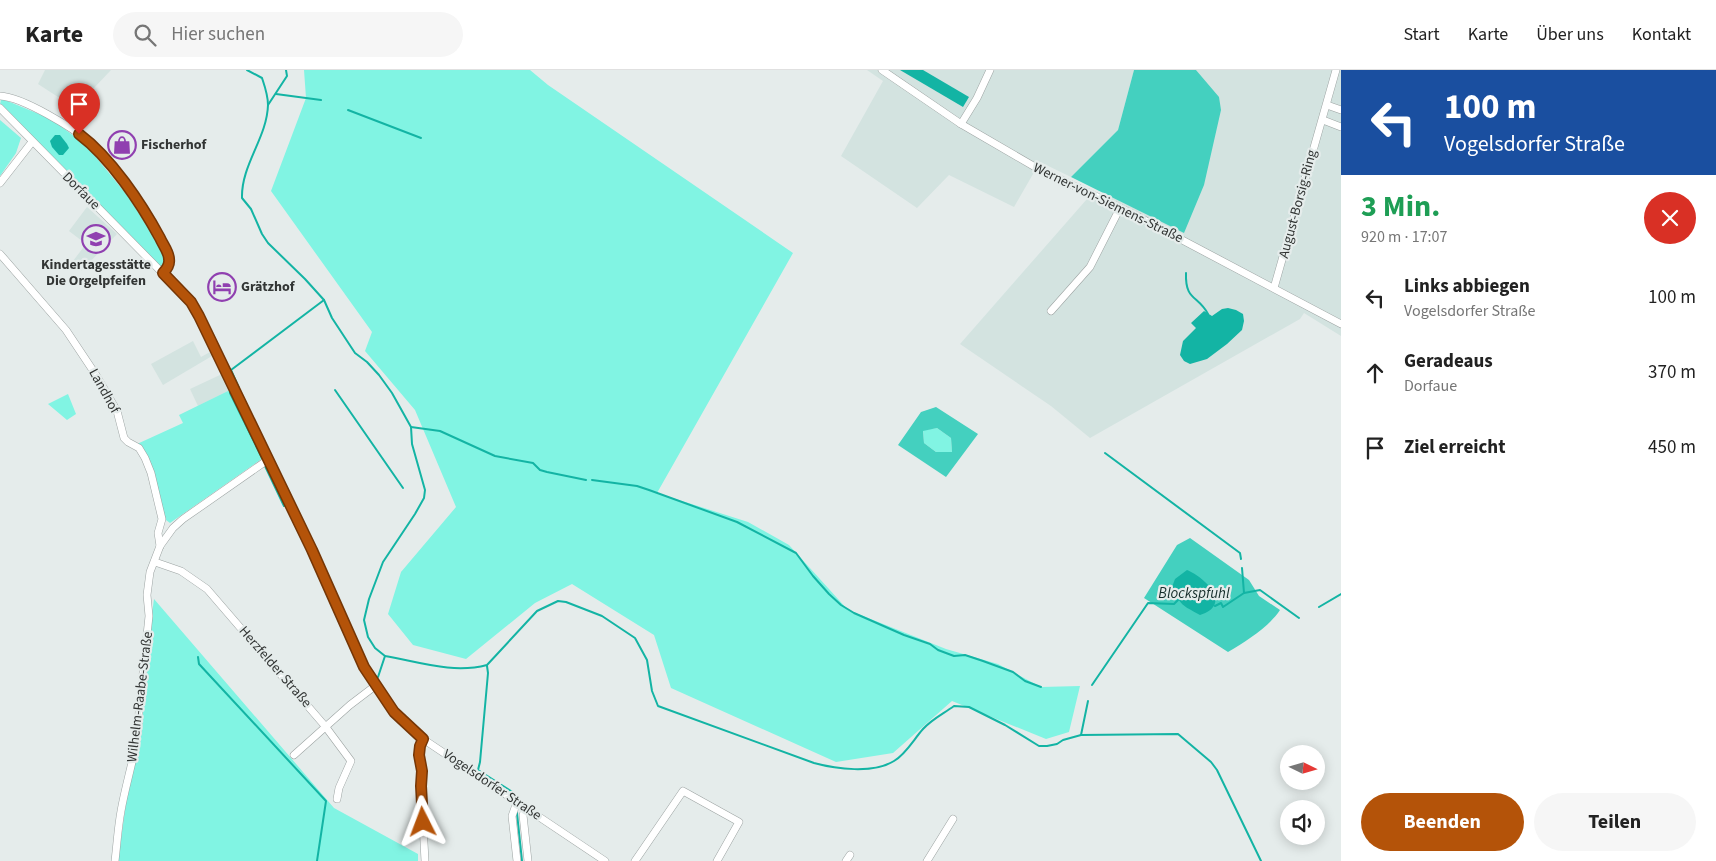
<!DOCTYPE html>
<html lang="de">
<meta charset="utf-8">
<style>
:root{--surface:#fff;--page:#f6f6f6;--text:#222;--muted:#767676;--line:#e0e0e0;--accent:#b45309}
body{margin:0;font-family:"Source Sans 3",sans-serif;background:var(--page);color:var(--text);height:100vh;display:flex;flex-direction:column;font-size:19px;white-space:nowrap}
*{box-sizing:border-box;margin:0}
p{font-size:16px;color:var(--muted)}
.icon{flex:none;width:28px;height:28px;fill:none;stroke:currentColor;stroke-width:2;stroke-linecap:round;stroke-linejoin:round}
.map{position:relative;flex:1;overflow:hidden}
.drawer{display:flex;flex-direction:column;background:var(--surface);width:375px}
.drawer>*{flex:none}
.banner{background:#1a4fa0;color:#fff;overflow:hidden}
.needle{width:32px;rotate:95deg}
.tools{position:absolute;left:1280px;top:675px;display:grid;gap:10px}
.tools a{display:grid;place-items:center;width:45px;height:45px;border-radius:50%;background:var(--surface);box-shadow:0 2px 12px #0003;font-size:25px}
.pin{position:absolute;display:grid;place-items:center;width:42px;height:42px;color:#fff;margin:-51px -21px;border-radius:50% 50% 50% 0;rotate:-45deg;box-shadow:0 0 5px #0007}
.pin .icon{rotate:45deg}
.me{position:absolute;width:55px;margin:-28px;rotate:357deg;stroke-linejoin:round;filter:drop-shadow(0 0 4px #0008)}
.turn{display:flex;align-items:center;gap:18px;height:105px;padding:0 20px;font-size:22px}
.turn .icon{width:65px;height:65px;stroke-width:2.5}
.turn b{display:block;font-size:35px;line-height:42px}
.round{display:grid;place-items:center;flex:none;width:52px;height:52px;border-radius:26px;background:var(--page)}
.summary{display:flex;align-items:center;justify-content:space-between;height:85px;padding:0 20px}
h1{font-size:30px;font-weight:700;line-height:38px;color:#1e9e55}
.cta{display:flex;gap:10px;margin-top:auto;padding:10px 20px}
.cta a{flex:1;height:58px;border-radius:30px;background:var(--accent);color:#fff;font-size:20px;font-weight:700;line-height:58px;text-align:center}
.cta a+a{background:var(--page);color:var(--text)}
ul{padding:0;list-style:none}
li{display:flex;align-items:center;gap:15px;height:75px;padding:0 20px}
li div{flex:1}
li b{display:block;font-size:19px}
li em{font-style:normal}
header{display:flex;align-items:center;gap:30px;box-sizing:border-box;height:70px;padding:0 25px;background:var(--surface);border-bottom:1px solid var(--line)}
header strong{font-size:24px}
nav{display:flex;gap:28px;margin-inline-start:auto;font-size:18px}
.search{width:350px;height:45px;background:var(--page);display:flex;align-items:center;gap:12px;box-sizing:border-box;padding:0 18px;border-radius:28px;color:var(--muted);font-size:19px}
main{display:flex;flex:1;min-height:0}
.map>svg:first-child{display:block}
</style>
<header>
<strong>Karte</strong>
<div class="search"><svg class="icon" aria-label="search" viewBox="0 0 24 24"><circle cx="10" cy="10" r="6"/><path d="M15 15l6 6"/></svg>Hier suchen</div>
<nav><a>Start</a><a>Karte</a><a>Über uns</a><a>Kontakt</a></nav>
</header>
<main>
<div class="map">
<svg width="1341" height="791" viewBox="0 0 1341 791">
<rect width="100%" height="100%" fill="#e5eceb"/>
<g fill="#d3e3e0">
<polygon points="45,0 111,0 75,38 38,14"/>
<polygon points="867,0 1134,0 1118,60 1071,107 1040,92 1014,137 949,105 917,138 841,86 883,11"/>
<polygon points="1196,0 1341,0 1341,266 1304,243 1300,249 1090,368 1051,336 960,274 1087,129 1104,123 1183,162 1218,27"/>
<polygon points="87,137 117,164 81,201 73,191 86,174 69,161"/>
<polygon points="193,271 201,287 210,282 212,286 163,315 151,294"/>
<polygon points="222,304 230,320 198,336 190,319"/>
</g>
<g fill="#81f4e3">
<polygon points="304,0 530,0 548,15 793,183 657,423 748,452 789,475 848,540 946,579 998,594 1041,617 1080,616 1069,662 1046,669 952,631 893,683 836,692 671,618 654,565 572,514 535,533 466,589 413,575 388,544 401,502 456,437 415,340 365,281 372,262 271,121 306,28"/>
<polygon points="1,29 5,30 51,49 86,75 127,125 165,184 166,189 164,201 0,35"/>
<polygon points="0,50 21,68 16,83 0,106"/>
<polygon points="230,320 263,388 170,453 162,447 154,407 137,374 183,353 179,345"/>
<polygon points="68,324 76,344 67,350 48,334"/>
<polygon points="937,358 951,368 952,382 936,382 924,373 923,360"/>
<polygon points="154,529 334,738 418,784 418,791 118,791"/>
</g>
<g fill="#44d0bf" fill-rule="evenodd">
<polygon points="1134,0 1196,0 1219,27 1221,40 1204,115 1184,163 1071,107 1118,60"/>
<path d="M936 337 978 364 946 407 898 375 921 342ZM937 358 951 368 952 382H936L924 373 923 361Z"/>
<path d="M1190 468 1249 510 1259 526 1280 540C1268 558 1246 571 1228 582L1144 528 1177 475Z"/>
</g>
<g fill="#13b4a4">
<polygon points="900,0 923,0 969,27 963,37"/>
<polygon points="55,65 60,65 67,74 69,78 63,85 59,85 52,77 50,71"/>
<polygon points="1228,238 1236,240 1243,244 1244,251 1242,260 1227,274 1207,289 1190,294 1184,291 1180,285 1183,271 1196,258 1191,253 1204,241 1212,246 1222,239"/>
<path d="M1187 500C1206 508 1233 535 1200 545 1182 535 1181 536 1172 517L1175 509Z"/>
</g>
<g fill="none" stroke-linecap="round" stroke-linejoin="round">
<g stroke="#13b4a4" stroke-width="2">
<path d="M247 0 262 8C265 17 268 25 268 35 267 68 241 95 242 128L251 139 262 164 268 173 305 209 324 230 332 248 355 283 367 292 379 305 392 323 411 357 412 374 425 420 424 428 415 444 383 492 369 529 364 550 368 567 375 578 385 586C419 592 453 604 487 595L537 541 558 531 566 532 602 546 635 568 647 590 652 621 658 636 814 693C836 699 873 704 894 691 906 684 914 669 923 659 932 649 943 644 954 636L969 637 1005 655 1039 676H1047L1057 674 1063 670 1081 665 1178 664 1211 692 1217 700 1261 791"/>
<polyline points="276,24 321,30"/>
<polyline points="268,35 287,6 286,0"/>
<polyline points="348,40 421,68"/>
<path d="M1186 203C1185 231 1198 225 1208 244"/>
<polyline points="239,318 231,300 324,230"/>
<polyline points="335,320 403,418"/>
<polyline points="230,323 262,388"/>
<polyline points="411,357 440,361 495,386 533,393 540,400 547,402 586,410"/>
<polyline points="1105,383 1240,483 1241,489"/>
<polyline points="265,396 284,436"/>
<polyline points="592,410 637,416 649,420 737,452 796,483 813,506 829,524 841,535 854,543 904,565 930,574 938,580 954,586 965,585 983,591 1013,602 1025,611 1041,617"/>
<polyline points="1242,498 1244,523"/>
<polyline points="1215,536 1221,533 1223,537 1244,523 1260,520 1299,548"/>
<polyline points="1319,537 1341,524"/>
<polyline points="198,587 199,594 326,731 317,791"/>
<polyline points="487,596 488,603 480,692 478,700 514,723 515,726"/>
<polyline points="376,608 378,607 385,586"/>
<polyline points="1092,615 1148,533 1174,534 1178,530"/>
<polyline points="1081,665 1088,631"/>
<polyline points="517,743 522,791"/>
</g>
<defs>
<g id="minor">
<polyline points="882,0 961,54 1035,97 1135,145 1341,254"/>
<path d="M0 26C23 27 73 58 91 73 108 90 168 168 169 190 170 196 167 199 163 203"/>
<polyline points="1327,35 1341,40"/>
<polyline points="0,38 191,232 312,480 358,585 375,616 394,642 423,669 605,791"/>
<polyline points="1323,50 1341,57"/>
<polyline points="961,54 977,28 990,0"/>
<polyline points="0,113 32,72"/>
<polyline points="0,184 66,260 96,305 117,341 124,368 128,372 139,378 145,388 151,403 162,449 158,463 160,476"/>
<polyline points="1274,218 1336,0"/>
<polyline points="1051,241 1090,197 1120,138"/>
<polyline points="155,492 181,501 207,519 325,656 351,691 339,718 337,729"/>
<polyline points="423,669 420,676 419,685 422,701 421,716 425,791"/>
<polyline points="294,685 350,635 375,616"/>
<polyline points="526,738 523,745 528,791"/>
<path d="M115 791C117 774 118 757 121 741 127 707 139 675 139 641L149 546 147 525 150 502 160 476 173 458 183 449 269 389"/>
<polyline points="517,791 512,746 517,732"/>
<polyline points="635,791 683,721 739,752 717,791"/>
<polyline points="846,791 850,785"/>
<polyline points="927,791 953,749"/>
</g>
</defs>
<use href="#minor" stroke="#9ca3a2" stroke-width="8"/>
<use href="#minor" stroke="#fff" stroke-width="7"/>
</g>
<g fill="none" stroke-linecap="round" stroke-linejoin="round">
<defs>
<path id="route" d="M79 64C111 88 141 133 160 168 163 175 169 182 169 189 170 195 167 199 163 203L191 232 199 246 312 480 364 597 394 642 423 669 420 676 419 685 422 701 421 716 423 752"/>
</defs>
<use href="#route" stroke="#753606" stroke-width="12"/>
<use href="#route" stroke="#b45309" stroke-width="9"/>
</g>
<defs>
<symbol id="shop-ring" viewBox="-11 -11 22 22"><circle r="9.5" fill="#e5eceb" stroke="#9040b0" stroke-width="1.5"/><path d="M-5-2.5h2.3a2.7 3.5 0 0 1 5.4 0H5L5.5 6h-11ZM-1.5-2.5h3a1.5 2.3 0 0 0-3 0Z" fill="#9040b0"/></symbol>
<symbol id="school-ring" viewBox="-11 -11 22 22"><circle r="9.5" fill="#e5eceb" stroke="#9040b0" stroke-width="1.5"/><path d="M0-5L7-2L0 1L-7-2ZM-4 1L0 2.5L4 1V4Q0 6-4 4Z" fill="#9040b0"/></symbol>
<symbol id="hotel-ring" viewBox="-11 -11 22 22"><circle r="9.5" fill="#e5eceb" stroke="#9040b0" stroke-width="1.5"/><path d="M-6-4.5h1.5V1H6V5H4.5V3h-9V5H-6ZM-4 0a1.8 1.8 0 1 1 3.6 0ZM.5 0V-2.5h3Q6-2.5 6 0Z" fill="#9040b0"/></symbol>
</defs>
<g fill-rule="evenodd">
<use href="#shop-ring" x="106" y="59" width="32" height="32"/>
<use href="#school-ring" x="80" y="153" width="32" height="32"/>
<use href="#hotel-ring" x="206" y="201" width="32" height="32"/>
</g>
<g text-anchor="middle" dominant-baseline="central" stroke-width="4.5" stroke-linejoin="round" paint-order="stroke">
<g font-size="14" font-weight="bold" fill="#323534" stroke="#e5eceb" text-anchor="start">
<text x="141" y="75">Fischerhof</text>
<text x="96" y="195" text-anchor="middle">Kindertagesstätte<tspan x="96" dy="16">Die Orgelpfeifen</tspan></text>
<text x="241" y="217">Grätzhof</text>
</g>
<g font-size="14" fill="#323534" stroke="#e5eceb">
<text transform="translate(81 121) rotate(45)">Dorfaue</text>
<text transform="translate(1108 133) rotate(26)">Werner-von-Siemens-Straße</text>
<text transform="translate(1298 134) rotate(-75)">August-Borsig-Ring</text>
<text transform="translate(104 321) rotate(61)">Landhof</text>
<text transform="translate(275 597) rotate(49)">Herzfelder Straße</text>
<text transform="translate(140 627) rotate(-83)">Wilhelm-Raabe-Straße</text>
<text transform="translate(492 715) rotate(34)">Vogelsdorfer Straße</text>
</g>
<g font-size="15" font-style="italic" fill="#172e2b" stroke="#e5eceb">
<text x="1194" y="523">Blockspfuhl</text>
</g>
</g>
</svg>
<div class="tools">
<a><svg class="needle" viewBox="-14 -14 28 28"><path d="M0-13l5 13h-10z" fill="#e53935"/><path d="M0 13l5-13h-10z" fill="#767676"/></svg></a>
<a><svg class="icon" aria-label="sound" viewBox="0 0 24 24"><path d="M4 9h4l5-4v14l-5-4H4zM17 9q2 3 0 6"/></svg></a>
</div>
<div class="pin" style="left:79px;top:64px;background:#d93025"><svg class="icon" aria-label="arrive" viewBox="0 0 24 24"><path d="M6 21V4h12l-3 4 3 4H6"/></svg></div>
<svg class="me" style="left:423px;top:752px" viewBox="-20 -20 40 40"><path d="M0-17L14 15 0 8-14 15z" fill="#b45309" stroke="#fff" stroke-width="4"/></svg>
</div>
<section class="drawer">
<div class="banner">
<div class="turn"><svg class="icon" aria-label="left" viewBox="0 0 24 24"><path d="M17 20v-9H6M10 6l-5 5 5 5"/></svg><div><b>100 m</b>Vogelsdorfer Straße</div></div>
</div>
<div class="summary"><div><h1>3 Min.</h1><p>920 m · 17:07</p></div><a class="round" style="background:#d93025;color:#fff"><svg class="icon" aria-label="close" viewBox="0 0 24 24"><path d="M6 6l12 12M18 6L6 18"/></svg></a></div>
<ul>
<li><svg class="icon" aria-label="left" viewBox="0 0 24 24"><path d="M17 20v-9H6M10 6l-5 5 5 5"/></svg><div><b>Links abbiegen</b><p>Vogelsdorfer Straße</p></div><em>100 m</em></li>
<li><svg class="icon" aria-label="ahead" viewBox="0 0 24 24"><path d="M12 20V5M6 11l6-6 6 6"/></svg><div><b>Geradeaus</b><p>Dorfaue</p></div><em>370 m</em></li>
<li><svg class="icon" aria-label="arrive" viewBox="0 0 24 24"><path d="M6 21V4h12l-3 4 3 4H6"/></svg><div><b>Ziel erreicht</b></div><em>450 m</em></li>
</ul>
<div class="cta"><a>Beenden</a><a>Teilen</a></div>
</section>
</main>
